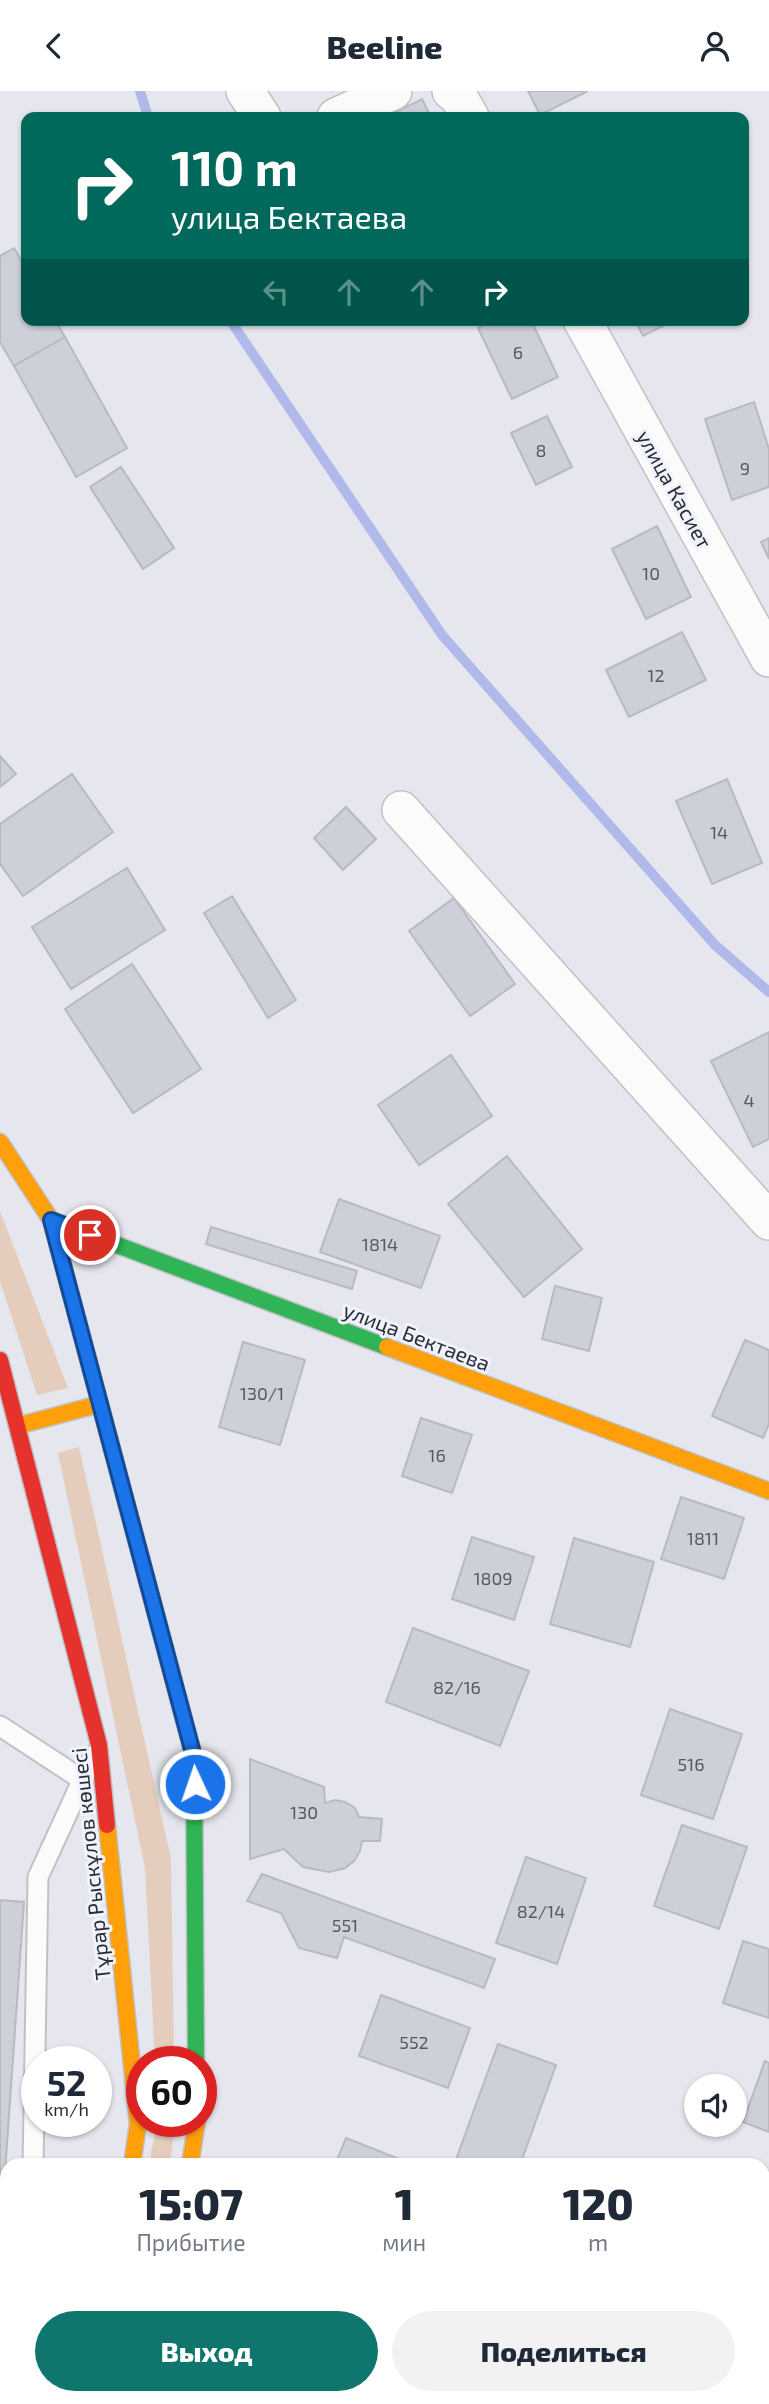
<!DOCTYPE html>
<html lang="ru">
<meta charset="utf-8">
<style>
:root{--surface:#fff;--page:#f2f2f3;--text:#1f2937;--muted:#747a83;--accent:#0f766e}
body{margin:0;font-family:"Exo 2",sans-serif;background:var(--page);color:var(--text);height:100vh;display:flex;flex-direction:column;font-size:26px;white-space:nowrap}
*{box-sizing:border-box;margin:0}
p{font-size:23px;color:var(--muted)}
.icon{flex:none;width:38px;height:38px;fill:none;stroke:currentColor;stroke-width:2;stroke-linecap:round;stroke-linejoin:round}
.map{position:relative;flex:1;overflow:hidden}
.drawer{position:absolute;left:0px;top:2067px;width:770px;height:247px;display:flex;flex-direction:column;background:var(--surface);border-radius:21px 21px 0 0;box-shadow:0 2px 5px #0004}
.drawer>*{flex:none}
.banner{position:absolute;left:21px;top:21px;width:728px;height:214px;border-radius:14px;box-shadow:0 2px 5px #0004;background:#00695c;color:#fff;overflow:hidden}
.buttons{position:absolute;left:684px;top:1983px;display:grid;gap:14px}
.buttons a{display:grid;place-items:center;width:63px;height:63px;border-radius:50%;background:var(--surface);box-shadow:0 2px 5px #0004;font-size:35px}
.speed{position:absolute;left:21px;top:1955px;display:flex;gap:14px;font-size:35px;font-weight:700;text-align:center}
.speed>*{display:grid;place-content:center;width:91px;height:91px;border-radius:50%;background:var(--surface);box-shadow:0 2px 5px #0004;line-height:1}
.speed small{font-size:18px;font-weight:400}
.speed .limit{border:10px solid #d22;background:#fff;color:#111}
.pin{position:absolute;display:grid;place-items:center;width:60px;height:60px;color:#fff;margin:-30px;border:4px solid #fff;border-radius:50%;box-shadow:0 2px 7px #0007}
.me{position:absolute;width:77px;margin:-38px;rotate:357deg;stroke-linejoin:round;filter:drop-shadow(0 0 5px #0008)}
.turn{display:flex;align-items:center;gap:24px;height:147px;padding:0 35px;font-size:32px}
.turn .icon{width:91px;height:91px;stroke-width:2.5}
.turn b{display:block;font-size:49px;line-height:60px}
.lanes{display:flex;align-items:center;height:66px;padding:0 35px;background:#0003;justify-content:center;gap:35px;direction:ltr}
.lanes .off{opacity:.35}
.eta{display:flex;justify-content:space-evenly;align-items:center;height:119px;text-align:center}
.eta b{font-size:42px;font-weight:800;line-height:49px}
.primary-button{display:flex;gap:14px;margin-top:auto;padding:14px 35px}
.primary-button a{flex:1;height:80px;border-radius:42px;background:var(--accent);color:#fff;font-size:28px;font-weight:800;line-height:80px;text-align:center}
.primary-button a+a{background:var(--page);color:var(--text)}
header{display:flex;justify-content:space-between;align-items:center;height:91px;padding:0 35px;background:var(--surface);font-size:32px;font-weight:800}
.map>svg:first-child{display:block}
</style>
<header><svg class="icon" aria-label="back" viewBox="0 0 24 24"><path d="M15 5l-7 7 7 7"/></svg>Beeline<svg class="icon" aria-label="person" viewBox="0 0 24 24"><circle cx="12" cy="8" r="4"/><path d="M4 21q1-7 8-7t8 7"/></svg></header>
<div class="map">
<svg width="769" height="2313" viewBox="0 0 769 2313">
<rect width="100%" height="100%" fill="#e6e7ee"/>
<g fill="#e4cdbd">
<polygon points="0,1120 68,1297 37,1304 0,1190"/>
<polygon points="79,1356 171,1768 174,1970 155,1970 145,1777 58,1362"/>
<polygon points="157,2030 175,2030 170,2074 149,2074"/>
</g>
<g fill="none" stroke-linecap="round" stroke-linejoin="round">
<g stroke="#b1b9ea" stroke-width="10">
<polyline points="140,0 148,26"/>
<polyline points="230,229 442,544 715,854 769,901"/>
</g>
</g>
<g fill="#cdcfd9" stroke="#b9babf" stroke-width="2">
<polygon points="528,0 588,0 540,24"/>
<polygon points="422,8 431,26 386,26"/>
<polygon points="14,157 26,178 26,229 55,229 65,246 14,275 0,251 0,165"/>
<polygon points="494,229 531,229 558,286 512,308 478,237"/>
<polygon points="635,229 675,229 643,245"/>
<polygon points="65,246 127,357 76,386 14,275"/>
<polygon points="754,311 769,358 769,396 732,409 705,328"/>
<polygon points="547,325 572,376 536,394 511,342"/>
<polygon points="121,376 174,457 143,478 90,396"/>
<polygon points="657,435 691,506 646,528 612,458"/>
<polygon points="769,447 769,468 761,451"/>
<polygon points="682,541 706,589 629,626 606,579"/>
<polygon points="0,665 16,683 0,696"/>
<polygon points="72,683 113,741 23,805 0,773 0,733"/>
<polygon points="727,688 762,772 712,793 676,710"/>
<polygon points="346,716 376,748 343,779 314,747"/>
<polygon points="127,777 165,839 71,898 32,836"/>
<polygon points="232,805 296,909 268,927 204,822"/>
<polygon points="454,807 515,893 470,925 409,840"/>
<polygon points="132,873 201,978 133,1022 65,918"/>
<polygon points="769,941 769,1048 753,1056 711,970"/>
<polygon points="451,964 492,1025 419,1074 378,1014"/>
<polygon points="507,1065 582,1158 524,1206 448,1113"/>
<polygon points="339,1108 440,1145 421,1197 320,1161"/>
<polygon points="211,1136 357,1180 352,1198 206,1153"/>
<polygon points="555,1195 602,1207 589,1260 542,1248"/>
<polygon points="745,1249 769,1259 769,1333 763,1347 712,1325"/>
<polygon points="243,1251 305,1269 280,1354 219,1336"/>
<polygon points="421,1327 472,1344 452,1402 402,1385"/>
<polygon points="681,1406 744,1427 724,1488 661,1468"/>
<polygon points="472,1446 534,1466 514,1529 452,1508"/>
<polygon points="574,1447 654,1471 630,1556 550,1533"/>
<polygon points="413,1537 529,1580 500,1655 386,1611"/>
<polygon points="670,1618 742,1643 713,1728 641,1704"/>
<polygon points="250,1668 324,1696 325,1712 335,1709 345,1711 355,1717 359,1726 382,1728 380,1750 362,1750 360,1760 354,1770 345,1777 329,1781 303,1776 284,1758 250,1768"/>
<polygon points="682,1734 747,1756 719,1838 654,1815"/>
<polygon points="526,1766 586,1787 557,1873 496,1852"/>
<polygon points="262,1783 495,1868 484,1897 344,1846 337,1867 299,1857 281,1822 247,1810"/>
<polygon points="0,1809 24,1811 2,2124 0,2124"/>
<polygon points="743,1850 769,1858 769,1927 723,1912"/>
<polygon points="381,1904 470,1937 448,1997 359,1965"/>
<polygon points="498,1953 556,1974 520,2074 454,2074"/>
<polygon points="765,1970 769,1972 769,2041 743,2031"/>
<polygon points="346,2047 407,2071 406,2074 335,2074"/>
<polygon points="763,2100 769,2102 769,2183 763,2181"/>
<polygon points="286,2306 353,2306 351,2313 284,2313"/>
<polygon points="651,2306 737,2306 735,2313 649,2313"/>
</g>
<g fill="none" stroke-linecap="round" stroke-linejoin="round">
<defs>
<g id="lane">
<polyline points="0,1635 81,1688"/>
<polyline points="33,2074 38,1786 94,1664"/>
</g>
<g id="street">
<polyline points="245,0 262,26"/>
<polyline points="451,0 458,5 470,26"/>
<polyline points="336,26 393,0"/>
<polyline points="582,229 769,567"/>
<polyline points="401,719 769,1130"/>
</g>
<g id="fast">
<polyline points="51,1129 387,1256"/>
<polyline points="179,1610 194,1666 196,1970"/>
<polyline points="79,2313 81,2306"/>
</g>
<g id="slow">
<polyline points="0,1051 51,1129 179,1610"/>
<polyline points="387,1256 769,1400"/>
<polyline points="17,1335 100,1313"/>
<polyline points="107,1734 138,2033 132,2074"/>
<polyline points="190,2074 197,2030"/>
<polyline points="150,2313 151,2306"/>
</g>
<polyline id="jam" points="0,1269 99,1654 107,1734"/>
</defs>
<use href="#lane" stroke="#c0c1c6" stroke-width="23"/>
<use href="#street" stroke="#c0c1c6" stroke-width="40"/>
<use href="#fast" stroke="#c0c1c6" stroke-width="19"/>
<use href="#slow" stroke="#c0c1c6" stroke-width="19"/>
<use href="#jam" stroke="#c0c1c6" stroke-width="19"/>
<use href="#lane" stroke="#fbfbfc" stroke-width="19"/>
<use href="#street" stroke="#fbfbfc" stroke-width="37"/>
<use href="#fast" stroke="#30b455" stroke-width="16"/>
<use href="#slow" stroke="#ff9f0a" stroke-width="16"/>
<use href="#jam" stroke="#e5322d" stroke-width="16"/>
</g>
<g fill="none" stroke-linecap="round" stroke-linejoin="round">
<defs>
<polyline id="route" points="90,1144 51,1129 194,1666 195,1693"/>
</defs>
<use href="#route" stroke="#114b97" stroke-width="18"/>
<use href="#route" stroke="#1a73e8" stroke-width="12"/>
</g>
<g text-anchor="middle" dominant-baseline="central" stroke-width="6" stroke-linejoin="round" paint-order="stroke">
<g font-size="18" fill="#58595f">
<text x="518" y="261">6</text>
<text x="541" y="359">8</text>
<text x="745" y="377">9</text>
<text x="651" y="482">10</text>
<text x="656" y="584">12</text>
<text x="719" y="741">14</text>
<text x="749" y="1009">4</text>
<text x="380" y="1153">1814</text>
<text x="262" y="1302">130/1</text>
<text x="437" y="1364">16</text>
<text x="703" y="1447">1811</text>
<text x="493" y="1487">1809</text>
<text x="457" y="1596">82/16</text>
<text x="691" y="1673">516</text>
<text x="304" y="1721">130</text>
<text x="541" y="1820">82/14</text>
<text x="345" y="1834">551</text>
<text x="414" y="1951">552</text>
</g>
<g font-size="21" fill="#2c2d31" stroke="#f0f2ff">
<text transform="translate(675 398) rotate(61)">улица Касиет</text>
<text transform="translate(417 1245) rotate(21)">улица Бектаева</text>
<text transform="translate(90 1773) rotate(-96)">Тұрар Рыскұлов көшесі</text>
</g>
</g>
</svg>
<div class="buttons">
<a><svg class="icon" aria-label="sound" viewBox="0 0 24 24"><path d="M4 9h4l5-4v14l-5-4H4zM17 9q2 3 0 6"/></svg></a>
</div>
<div class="speed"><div>52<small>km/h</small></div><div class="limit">60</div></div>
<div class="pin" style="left:90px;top:1144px;background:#d93025"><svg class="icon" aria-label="arrive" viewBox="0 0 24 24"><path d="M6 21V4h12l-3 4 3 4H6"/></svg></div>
<svg class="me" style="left:195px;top:1693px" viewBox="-20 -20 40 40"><circle r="17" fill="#1a73e8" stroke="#fff" stroke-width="3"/><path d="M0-11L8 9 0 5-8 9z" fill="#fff"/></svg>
<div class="banner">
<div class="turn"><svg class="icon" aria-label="right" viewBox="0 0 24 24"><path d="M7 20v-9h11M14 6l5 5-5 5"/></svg><div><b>110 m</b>улица Бектаева</div></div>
<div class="lanes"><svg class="icon off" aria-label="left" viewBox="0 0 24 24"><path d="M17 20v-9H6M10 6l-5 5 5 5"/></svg><svg class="icon off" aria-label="ahead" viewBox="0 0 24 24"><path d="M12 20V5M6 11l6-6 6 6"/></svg><svg class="icon off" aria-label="ahead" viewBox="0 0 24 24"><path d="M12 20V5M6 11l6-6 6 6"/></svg><svg class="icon" aria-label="right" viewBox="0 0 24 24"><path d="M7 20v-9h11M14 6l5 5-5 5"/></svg></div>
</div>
<section class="drawer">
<div class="eta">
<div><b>15:07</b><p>Прибытие</p></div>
<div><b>1</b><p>мин</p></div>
<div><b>120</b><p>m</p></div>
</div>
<div class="primary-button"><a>Выход</a><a>Поделиться</a></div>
</section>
</div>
